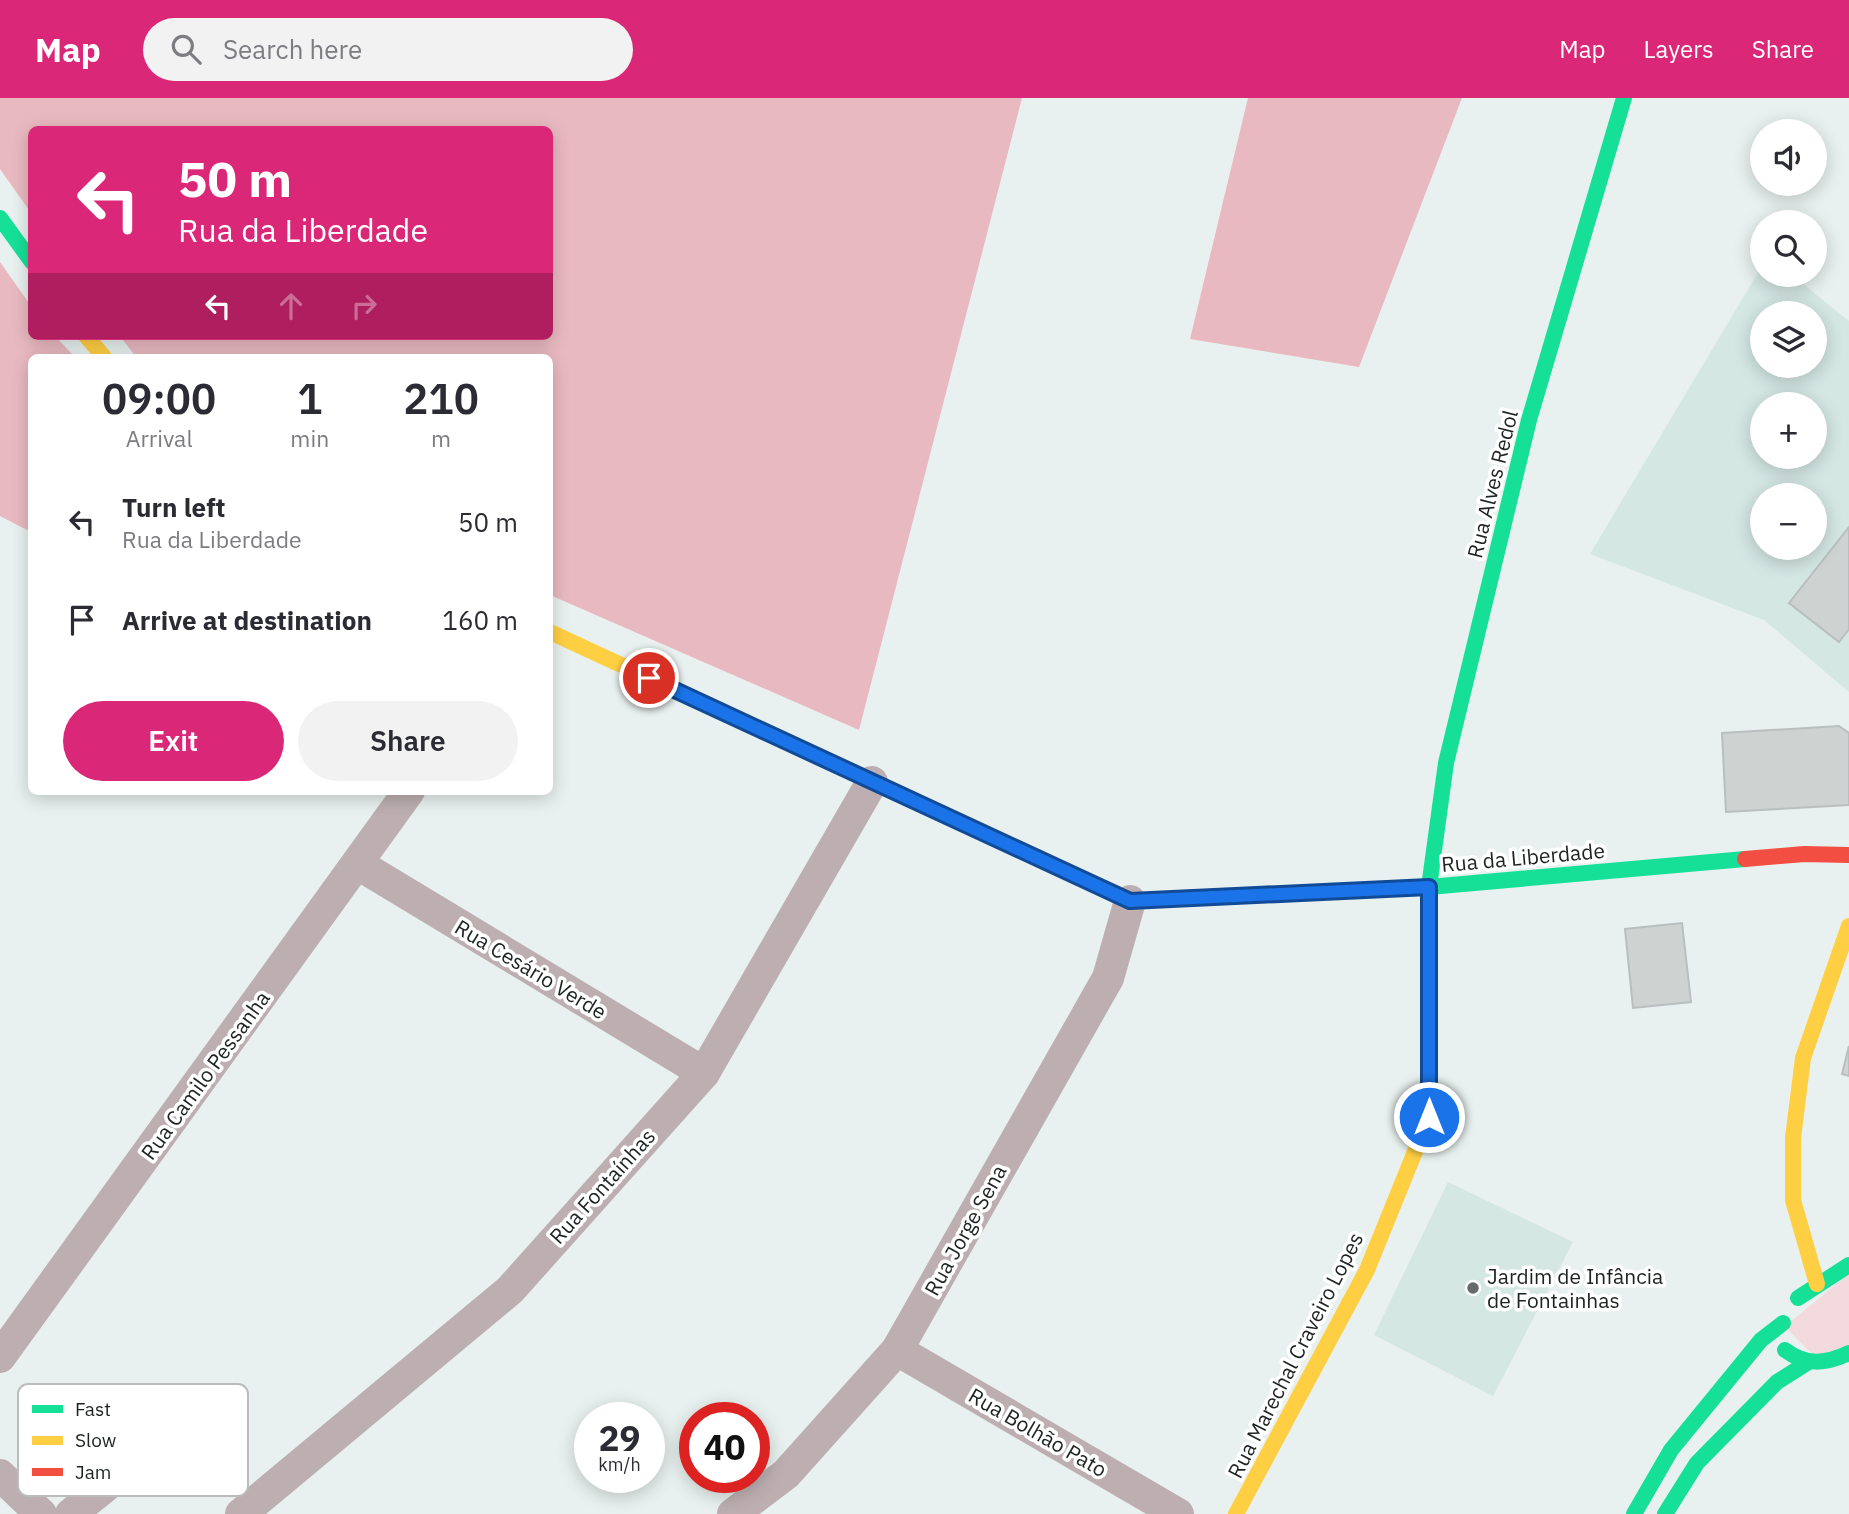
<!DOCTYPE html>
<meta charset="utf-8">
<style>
:root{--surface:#fff;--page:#f2f2f3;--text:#2b2b33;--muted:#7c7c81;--accent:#db2777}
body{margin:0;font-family:"IBM Plex Sans",sans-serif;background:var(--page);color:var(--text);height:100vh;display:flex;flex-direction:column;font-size:26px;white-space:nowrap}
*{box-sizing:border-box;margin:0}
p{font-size:23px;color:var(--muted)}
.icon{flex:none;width:38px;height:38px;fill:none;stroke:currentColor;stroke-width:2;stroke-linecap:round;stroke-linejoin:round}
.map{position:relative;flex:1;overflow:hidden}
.details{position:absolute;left:28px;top:256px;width:525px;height:441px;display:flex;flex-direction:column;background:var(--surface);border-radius:10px;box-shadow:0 4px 18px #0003}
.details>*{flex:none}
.top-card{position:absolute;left:28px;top:28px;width:525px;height:214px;border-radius:10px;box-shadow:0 4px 18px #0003;background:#db2777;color:#fff;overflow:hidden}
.buttons{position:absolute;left:1750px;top:21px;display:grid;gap:14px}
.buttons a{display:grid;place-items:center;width:77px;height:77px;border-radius:50%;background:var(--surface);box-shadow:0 4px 18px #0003;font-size:35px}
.speed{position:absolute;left:574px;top:1304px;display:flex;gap:14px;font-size:35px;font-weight:700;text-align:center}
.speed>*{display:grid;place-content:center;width:91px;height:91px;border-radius:50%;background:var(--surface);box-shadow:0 4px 18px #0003;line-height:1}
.speed small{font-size:18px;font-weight:400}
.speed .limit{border:10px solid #d22;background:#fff;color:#111}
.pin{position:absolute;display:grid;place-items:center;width:60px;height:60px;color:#fff;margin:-30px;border:4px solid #fff;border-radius:50%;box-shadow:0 2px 7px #0007}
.me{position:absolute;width:77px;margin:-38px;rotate:0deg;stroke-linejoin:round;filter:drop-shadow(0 0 5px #0008)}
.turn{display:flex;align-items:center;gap:24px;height:147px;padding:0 35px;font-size:32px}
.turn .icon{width:91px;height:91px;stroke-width:2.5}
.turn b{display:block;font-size:49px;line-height:60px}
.lanes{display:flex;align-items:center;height:66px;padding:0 35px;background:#0003;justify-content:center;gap:35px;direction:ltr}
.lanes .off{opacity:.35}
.eta{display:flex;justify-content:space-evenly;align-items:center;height:119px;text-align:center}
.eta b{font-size:42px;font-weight:600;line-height:49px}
.primary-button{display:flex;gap:14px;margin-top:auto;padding:14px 35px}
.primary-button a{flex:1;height:80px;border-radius:42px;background:var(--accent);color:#fff;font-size:28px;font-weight:600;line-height:80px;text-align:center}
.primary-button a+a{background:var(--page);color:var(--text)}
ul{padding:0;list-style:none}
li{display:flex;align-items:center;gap:21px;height:98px;padding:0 35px}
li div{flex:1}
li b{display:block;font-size:26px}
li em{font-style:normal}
header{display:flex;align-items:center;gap:42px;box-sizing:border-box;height:98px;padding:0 35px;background:var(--accent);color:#fff}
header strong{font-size:33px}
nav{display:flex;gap:38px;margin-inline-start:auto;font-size:24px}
.search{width:490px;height:63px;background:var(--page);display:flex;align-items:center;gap:18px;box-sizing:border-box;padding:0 24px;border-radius:38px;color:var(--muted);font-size:26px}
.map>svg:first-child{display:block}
</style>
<header>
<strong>Map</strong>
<div class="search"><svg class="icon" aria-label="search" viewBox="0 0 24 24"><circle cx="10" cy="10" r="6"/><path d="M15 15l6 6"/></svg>Search here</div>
<nav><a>Map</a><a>Layers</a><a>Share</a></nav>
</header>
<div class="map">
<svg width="1849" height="1416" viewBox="0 0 1849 1416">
<rect width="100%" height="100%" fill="#e8f1ef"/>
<g fill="#d4e7e3" fill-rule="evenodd">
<path d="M1762 168V177H1792L1849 223V594L1764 522 1590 456ZM1762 215H1815V268H1762ZM1762 306H1815V359H1762ZM1762 397H1815V450H1762Z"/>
<polygon points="1448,1084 1573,1144 1493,1298 1374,1237"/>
</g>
<polygon fill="#f3dadd" points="1849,1176 1849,1248 1815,1259 1788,1232 1790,1224"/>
<g fill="#e9b9c1">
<polygon points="0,0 1022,0 859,632 550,497 550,259 136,259 120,238 550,238 550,32 32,32 31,115 0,71"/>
<polygon points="1248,0 1462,0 1359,269 1190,241"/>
<polygon points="0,164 31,208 32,238 55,238 75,259 32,259 31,434 0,418"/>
</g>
<g fill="#ccd3d1" stroke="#b8bfbe" stroke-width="2">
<polygon points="1849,429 1849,531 1839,544 1789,505"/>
<polygon points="1839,628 1849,635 1849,707 1726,714 1722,635"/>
<polygon points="1682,825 1691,904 1633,910 1625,831"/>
<polygon points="1849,948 1849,978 1842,976"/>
</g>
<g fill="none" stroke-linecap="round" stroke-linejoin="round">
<g stroke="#bdafb1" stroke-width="32">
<polyline points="358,766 704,975"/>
<polyline points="897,1252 1178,1416"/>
<polyline points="0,1259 409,693"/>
<polyline points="0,1377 41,1416"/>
<polyline points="71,1416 214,1301"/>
<polyline points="241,1416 510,1192 704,975 872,684"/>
<polyline points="733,1416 786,1376 897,1252 1108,880 1130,803"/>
</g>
<g stroke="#16e098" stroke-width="16">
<polyline points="0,120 32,164"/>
<polyline points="1092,785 1130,803 1429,789 1745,761"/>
<polyline points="1429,998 1429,789 1446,665 1529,322 1624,0"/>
<polyline points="1798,1200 1849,1167"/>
<path d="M1785 1252C1806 1268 1826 1266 1849 1255"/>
<polyline points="1634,1416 1671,1352 1761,1242 1783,1225"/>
<polyline points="1665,1416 1697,1365 1777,1284 1807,1265"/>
</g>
<g stroke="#ffcf43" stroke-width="16">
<polyline points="86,238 104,259"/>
<polyline points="550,534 897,695"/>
<polyline points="1817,1186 1793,1102 1793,1040 1803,960 1849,828"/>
<polyline points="1236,1416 1367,1172 1429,1019 1429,998"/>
</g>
<g stroke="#f24e42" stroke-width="16">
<polyline points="897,695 1092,785"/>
<polyline points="1745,761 1804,756 1849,757"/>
</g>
</g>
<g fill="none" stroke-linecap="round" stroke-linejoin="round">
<defs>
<polyline id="route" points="649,580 1130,803 1429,789 1429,1019"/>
</defs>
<use href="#route" stroke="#114b97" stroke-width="18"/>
<use href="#route" stroke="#1a73e8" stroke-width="12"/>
</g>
<circle fill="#646b6a" stroke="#fff" stroke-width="2.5" cx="1473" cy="1190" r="7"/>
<g text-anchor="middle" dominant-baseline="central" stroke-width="7" stroke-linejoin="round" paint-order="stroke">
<g font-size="21" fill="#1d2322" stroke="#fff">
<text transform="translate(1492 386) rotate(-76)">Rua Alves Redol</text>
<text transform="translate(1523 759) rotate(-5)">Rua da Liberdade</text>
<text transform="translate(531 871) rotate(31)">Rua Cesário Verde</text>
<text transform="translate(205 977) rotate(-54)">Rua Camilo Pessanha</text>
<text transform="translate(602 1088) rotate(-48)">Rua Fontaínhas</text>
<text transform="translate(965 1132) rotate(-61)">Rua Jorge Sena</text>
<text transform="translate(1295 1257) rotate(-63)">Rua Marechal Craveiro Lopes</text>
<text transform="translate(1038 1334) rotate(30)">Rua Bolhão Pato</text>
</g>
<g font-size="21" fill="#1d2322" stroke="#fff" text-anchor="start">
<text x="1487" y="1178">Jardim de Infância<tspan x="1487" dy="24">de Fontainhas</tspan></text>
</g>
</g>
<rect x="18" y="1286" width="230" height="112" rx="10" fill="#fff" stroke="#bbbdbd" stroke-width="2"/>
<rect x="32" y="1307" width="31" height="8" fill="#16e098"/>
<rect x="32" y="1338" width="31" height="9" fill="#ffcf43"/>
<rect x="32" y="1370" width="31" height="8" fill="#f24e42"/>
<g font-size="19" fill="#1d2322">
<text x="75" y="1318">Fast</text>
<text x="75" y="1349">Slow</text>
<text x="75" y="1381">Jam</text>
</g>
</svg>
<div class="buttons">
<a><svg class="icon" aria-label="sound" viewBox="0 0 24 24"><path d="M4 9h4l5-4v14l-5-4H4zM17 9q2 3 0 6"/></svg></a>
<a><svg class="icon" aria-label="search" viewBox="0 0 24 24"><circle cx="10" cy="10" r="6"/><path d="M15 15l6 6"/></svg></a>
<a><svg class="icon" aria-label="layers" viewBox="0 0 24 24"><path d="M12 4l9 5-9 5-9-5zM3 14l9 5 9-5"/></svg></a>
<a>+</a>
<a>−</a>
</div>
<div class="speed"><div>29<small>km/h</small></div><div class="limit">40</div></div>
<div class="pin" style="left:649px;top:580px;background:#d93025"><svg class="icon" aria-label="arrive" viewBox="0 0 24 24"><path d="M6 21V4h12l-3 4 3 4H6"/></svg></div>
<svg class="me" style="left:1429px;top:1019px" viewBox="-20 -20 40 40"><circle r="17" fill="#1a73e8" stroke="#fff" stroke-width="3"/><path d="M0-11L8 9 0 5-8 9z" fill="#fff"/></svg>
<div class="top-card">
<div class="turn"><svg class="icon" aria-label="left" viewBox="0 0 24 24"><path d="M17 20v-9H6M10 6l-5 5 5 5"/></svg><div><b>50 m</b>Rua da Liberdade</div></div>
<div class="lanes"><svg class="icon" aria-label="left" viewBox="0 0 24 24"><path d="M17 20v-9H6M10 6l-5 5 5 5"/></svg><svg class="icon off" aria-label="ahead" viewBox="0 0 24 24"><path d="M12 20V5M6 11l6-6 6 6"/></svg><svg class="icon off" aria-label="right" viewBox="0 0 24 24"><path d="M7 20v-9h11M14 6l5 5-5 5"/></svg></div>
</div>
<section class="details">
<div class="eta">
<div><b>09:00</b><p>Arrival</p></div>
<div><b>1</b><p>min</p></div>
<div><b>210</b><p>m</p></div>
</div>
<ul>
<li><svg class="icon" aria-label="left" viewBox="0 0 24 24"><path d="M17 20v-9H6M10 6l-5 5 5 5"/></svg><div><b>Turn left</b><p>Rua da Liberdade</p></div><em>50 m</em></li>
<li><svg class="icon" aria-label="arrive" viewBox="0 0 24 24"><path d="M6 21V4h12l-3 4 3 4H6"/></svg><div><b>Arrive at destination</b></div><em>160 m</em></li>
</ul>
<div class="primary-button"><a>Exit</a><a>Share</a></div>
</section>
</div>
